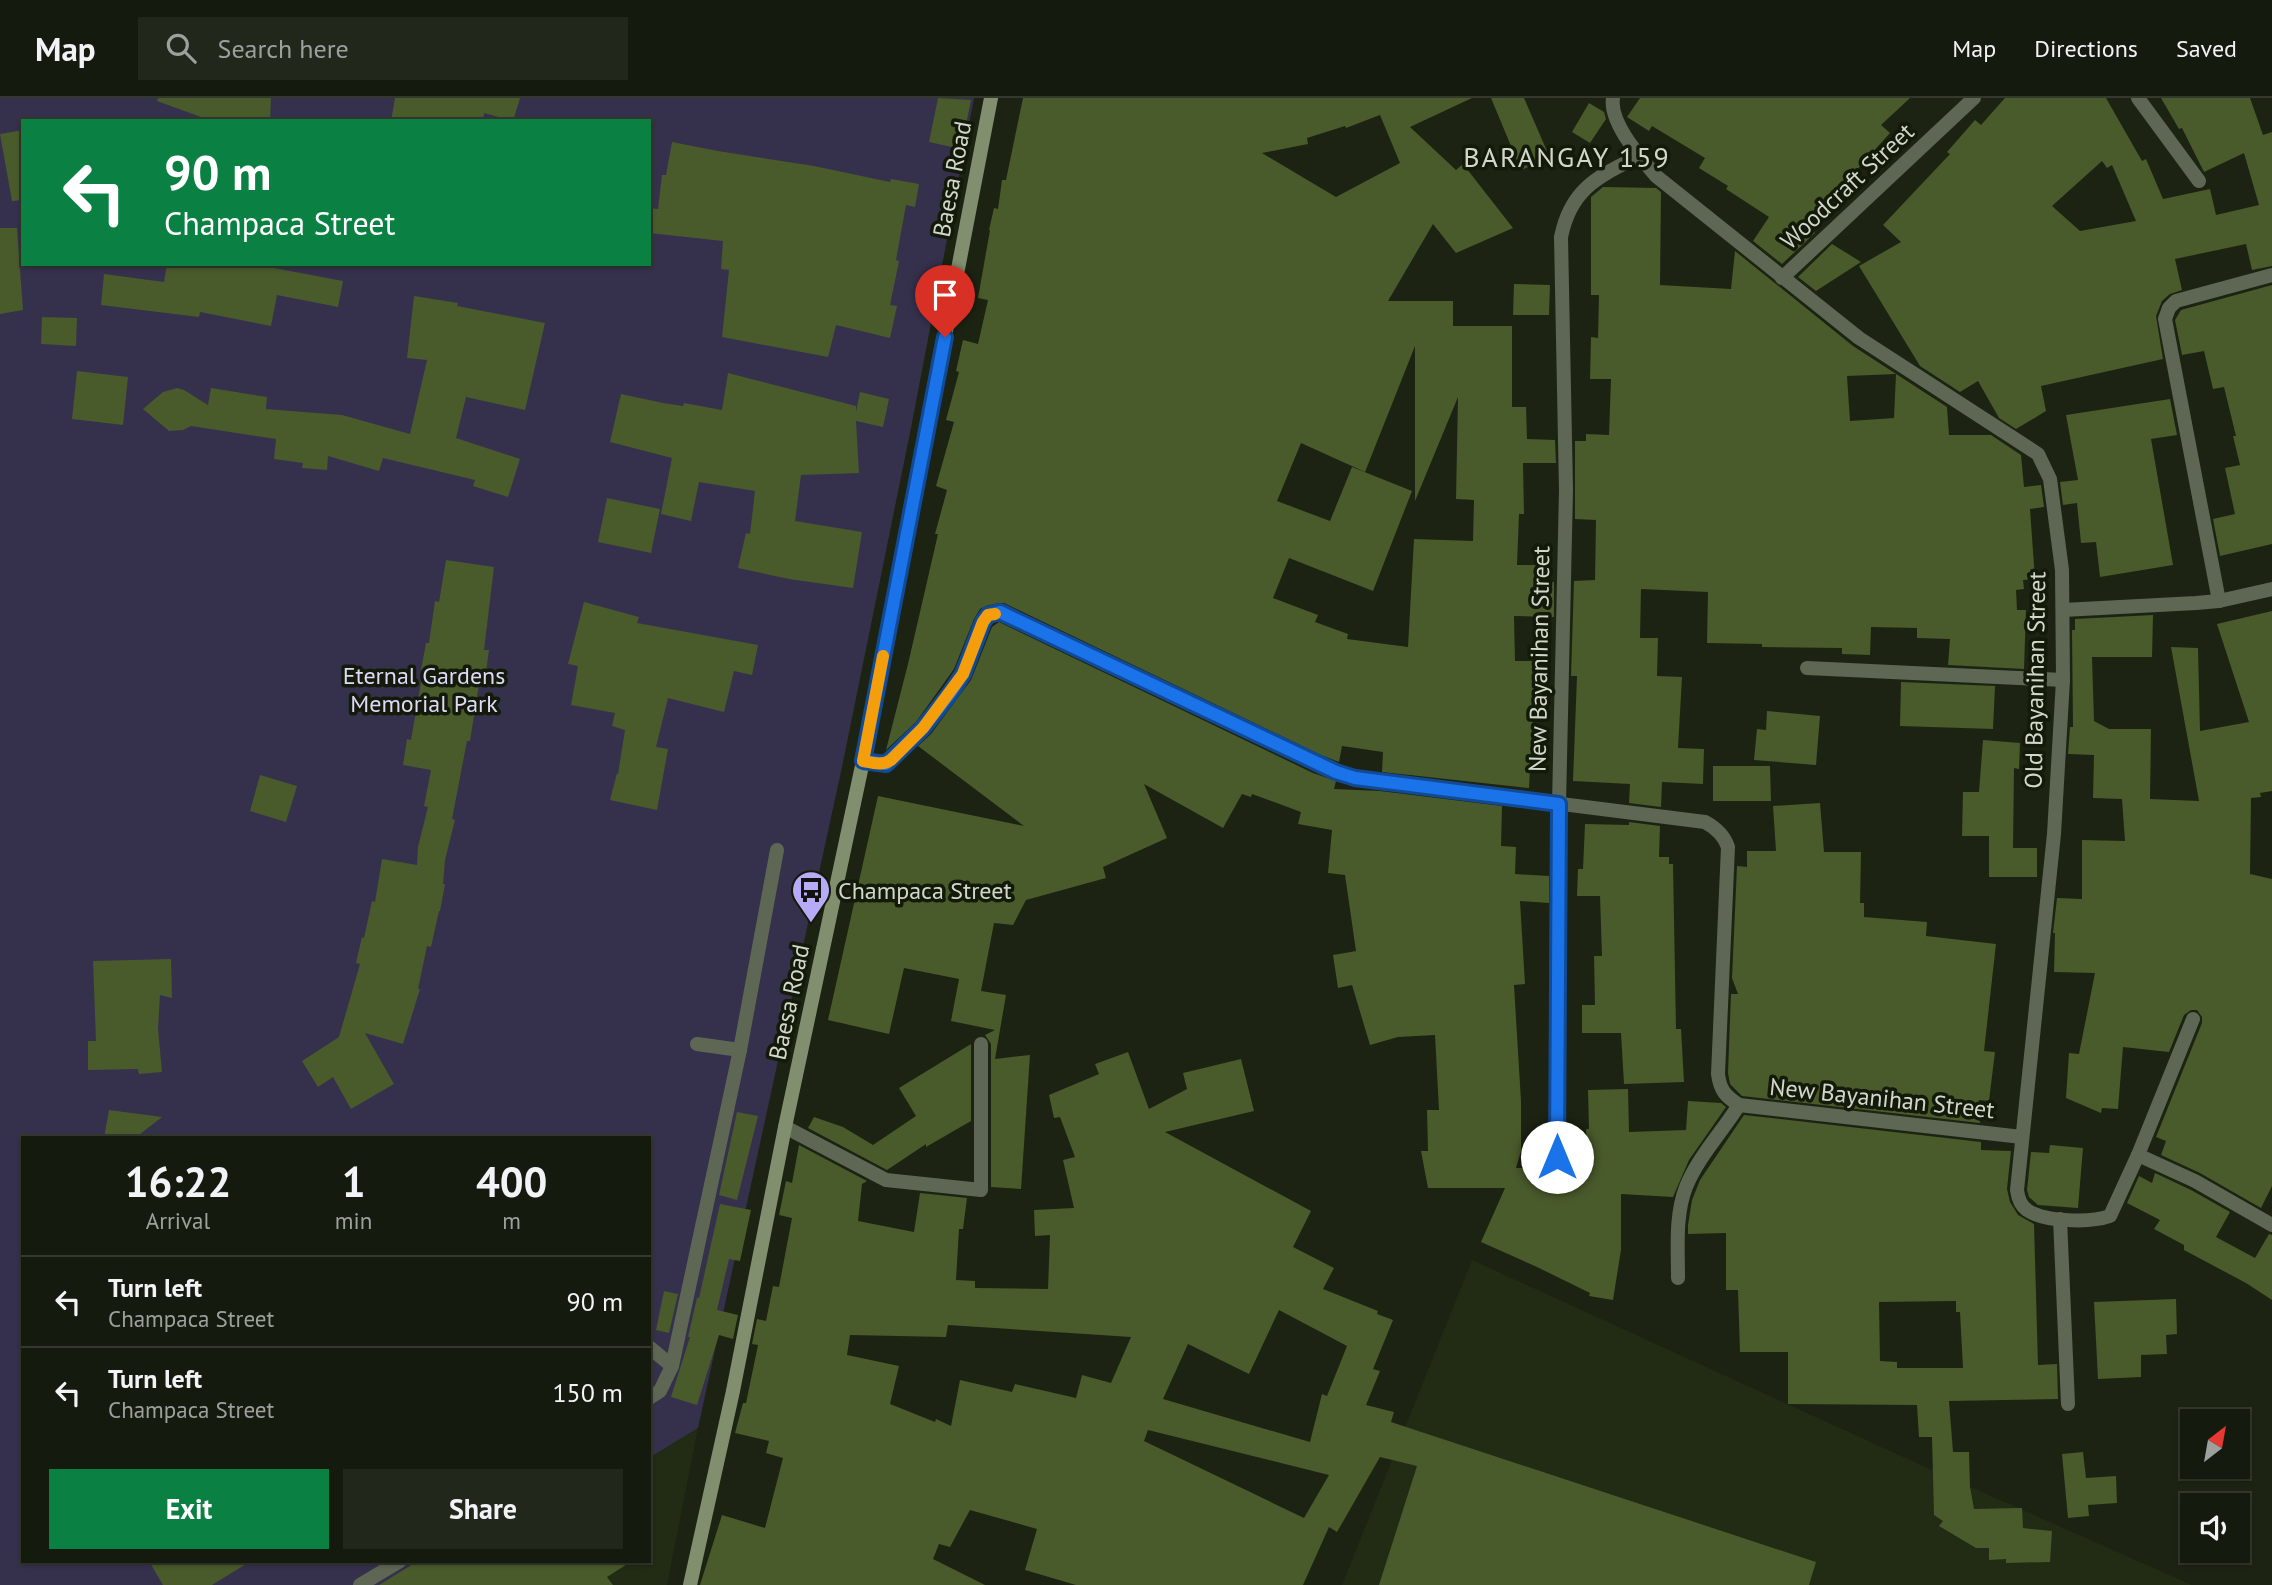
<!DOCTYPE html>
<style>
:root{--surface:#151a0e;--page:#22271c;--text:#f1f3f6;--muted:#9da19e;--line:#34382e;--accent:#0b8043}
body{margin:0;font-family:"PT Sans",sans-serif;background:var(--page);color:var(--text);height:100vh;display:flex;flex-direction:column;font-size:26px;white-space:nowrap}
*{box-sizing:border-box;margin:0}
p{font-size:23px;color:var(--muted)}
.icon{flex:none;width:38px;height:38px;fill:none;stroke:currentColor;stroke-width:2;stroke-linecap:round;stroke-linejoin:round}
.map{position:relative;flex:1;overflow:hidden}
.drawer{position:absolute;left:21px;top:1038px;width:630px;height:427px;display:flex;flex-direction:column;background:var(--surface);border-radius:0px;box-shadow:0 2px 5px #0004,0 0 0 2px var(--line)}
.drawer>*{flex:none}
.hud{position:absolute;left:21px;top:21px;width:630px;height:147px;border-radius:0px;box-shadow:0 2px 5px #0004,0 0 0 2px var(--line);background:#0b8043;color:#fff;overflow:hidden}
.needle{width:46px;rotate:31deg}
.fabs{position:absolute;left:2180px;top:1311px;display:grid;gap:14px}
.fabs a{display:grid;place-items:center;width:70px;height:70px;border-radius:0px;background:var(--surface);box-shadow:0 2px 5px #0004,0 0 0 2px var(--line);font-size:35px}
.pin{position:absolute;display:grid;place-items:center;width:60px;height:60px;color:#fff;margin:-72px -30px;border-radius:50% 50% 50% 0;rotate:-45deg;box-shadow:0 0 7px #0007}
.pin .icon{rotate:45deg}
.me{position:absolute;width:77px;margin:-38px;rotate:0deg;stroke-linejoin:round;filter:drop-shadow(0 0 5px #0008)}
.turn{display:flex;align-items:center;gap:24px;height:147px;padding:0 28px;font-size:32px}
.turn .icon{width:91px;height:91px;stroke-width:2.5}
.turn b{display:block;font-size:49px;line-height:60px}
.eta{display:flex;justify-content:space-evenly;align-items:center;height:119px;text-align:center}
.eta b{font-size:42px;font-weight:600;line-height:49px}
.cta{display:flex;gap:14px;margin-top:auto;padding:14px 28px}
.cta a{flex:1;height:80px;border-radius:0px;background:var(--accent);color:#fff;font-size:28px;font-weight:600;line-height:80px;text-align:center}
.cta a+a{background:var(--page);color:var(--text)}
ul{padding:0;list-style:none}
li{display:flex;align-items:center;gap:21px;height:91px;padding:0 28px;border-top:2px solid var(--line)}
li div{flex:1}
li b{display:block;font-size:26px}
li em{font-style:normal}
header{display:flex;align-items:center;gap:42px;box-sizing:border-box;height:98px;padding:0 35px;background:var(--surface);border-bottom:2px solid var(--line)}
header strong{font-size:33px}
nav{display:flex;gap:38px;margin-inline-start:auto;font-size:24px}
.search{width:490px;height:63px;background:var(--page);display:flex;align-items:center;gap:18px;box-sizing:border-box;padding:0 24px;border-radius:0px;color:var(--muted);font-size:26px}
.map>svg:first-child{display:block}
</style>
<header>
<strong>Map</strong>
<div class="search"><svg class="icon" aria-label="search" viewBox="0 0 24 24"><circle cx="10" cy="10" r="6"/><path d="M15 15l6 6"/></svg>Search here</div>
<nav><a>Map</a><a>Directions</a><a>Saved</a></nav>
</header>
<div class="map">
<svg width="2272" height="1487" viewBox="0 0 2272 1487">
<rect width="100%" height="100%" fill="#1c2312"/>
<g fill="#222b14">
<polygon points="1472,1162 1923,1368 2192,1487 1342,1487"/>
<polygon points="698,1330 667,1487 439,1487 479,1463 649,1463 649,1360"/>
</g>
<path fill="#35314d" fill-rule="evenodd" d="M0 0H974L911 330 842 669 698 1330 649 1360V1040H23V1463H479L439 1487H0ZM23 23H649V166H23Z"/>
<g fill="#495a2b" fill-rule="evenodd">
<polygon points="158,0 271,0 270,23 212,23 157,3"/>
<polygon points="395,0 520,0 513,23 484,15 483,23 391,23"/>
<polygon points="938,0 971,2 961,51 929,44"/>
<path d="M1023 0H1472L1410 29 1456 72 1463 66 1513 130 1456 155 1433 126 1388 203H1453V228H1512V309H1526L1527 341 1555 342 1556 365H1523L1524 416H1519L1517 467H1539V484H1554V519L1514 518 1515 563H1536L1529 690 1382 674 1383 654 1342 648 1339 664 1321 657 1004 505H999L986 508 980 511 974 521 954 571 916 624 886 652 908 566 938 436H935L947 392 936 388 954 324 946 322 959 274 956 273 963 242 978 246 988 202 978 200 990 132H989L994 110 998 111 1002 82H1006ZM1380 17 1400 65 1336 99 1262 55 1308 46 1307 40 1345 28 1346 30ZM1415 248V403L1458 299 1456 401 1474 402 1473 443 1414 441 1408 549 1347 541 1348 536 1315 524 1318 517 1273 500 1289 460 1373 493 1412 393 1352 369 1330 423 1277 403 1301 345 1365 374Z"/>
<polygon points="1491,0 1524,0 1550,60 1521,72"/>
<polygon points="1640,0 1910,0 1881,27 1890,35 1805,129 1815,135 1782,166 1753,143 1769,119 1726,91 1728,88 1699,70 1705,60 1652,28 1649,33 1627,19"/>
<path d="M2005 0H2106L2142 63 2146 61 2163 101 2210 91 2216 117 2259 107 2244 55 2204 74 2182 30 2179 31 2161 0H2250L2263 37 2272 34V168L2252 172 2246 146 2175 161 2182 192 2170 196 2162 203 2156 218 2163 261 2041 288 2046 313 2016 331 1999 320 1978 283 1960 294 1920 268 1859 168 1901 144 1883 127 1950 56 1947 54 1975 22 1981 27ZM2102 63 2107 70 2112 67 2136 123 2080 133 2052 108Z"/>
<polygon points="1589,5 1604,14 1606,21 1590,45 1572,34"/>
<polygon points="23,32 23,102 12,103 0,36"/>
<polygon points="672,44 718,53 814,68 890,84 891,81 919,86 915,109 906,107 896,162 899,163 890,207 897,208 890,240 836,227 828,259 722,239 729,172 721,171 723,143 649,135 649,110 658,111 662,77 666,77"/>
<path d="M1603 89 1656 90 1661 94 1660 187 1731 191 1735 153 1853 248 1947 309 1949 337H1991L2021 357 2024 389 2041 387 2044 409 2030 411 2035 481 2023 482 2024 491 2016 492 2017 512H2026L2024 571 1948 567 1950 541 1917 540V530L1871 529 1870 557 1842 556V550L1762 549V546L1707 545 1708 494 1641 491 1640 540H1658L1657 578 1682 579 1678 650 1704 651 1703 686 1662 684 1661 709 1629 705 1630 686 1573 683 1577 578H1571L1574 483 1595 482 1596 422 1575 421V343H1586V336L1609 337 1611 281H1590L1591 239 1598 240 1599 197H1591V99ZM1896 276 1894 320 1850 323 1847 278Z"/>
<polygon points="0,130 17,130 23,212 0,216"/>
<polygon points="1832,146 1861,164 1816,193 1798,179"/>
<polygon points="167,166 253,166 343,183 338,209 277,197 271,228 200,214 199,219 101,207 104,176 164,184"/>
<polygon points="1514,186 1550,187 1549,217 1513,217"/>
<polygon points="2272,187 2272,446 2220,458 2213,421 2235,416 2225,370 2240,367 2233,338 2236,338 2224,289 2213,291 2204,253 2182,257 2175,222 2181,212"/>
<polygon points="414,198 458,205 457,208 545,225 525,312 466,299 456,340 520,361 508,399 473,388 475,382 383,360 379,373 328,358 327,372 302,370 303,365 274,361 276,341 191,328 183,332 169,333 143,311 163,294 177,290 184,292 208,307 211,290 267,299 266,311 342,317 410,336 427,262 407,260"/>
<polygon points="42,219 77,220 76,248 41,246"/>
<polygon points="77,273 128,279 123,327 72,321"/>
<polygon points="728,275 856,308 856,314 860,294 889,301 883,329 856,323 859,375 801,377 795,423 862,434 853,490 789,481 738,470 746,435 750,436 755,393 699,384 691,423 661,416 672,360 610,344 621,296 663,305 683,308 684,305 722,312"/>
<polygon points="2170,301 2177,337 2151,341 2173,467 2100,479 2096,444 2081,445 2077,405 2063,407 2060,384 2078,382 2066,317"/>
<polygon points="607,400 660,411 651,455 598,444"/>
<polygon points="446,462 494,469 484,552 489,552 485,581 480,580 470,643 467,643 452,721 455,722 445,762 443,786 445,786 440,813 439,813 431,849 427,848 418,891 420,891 403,946 365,935 394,986 351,1011 333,979 318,989 302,963 339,939 360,866 356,865 362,839 364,840 372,803 375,804 382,761 417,767 418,749 428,709 424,708 431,672 403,667 407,641 411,642 423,573 421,572 426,545 429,545 435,503 439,504"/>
<polygon points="584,504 639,519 637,525 758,547 752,577 734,573 724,614 668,600 656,649 668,651 657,712 610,702 617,675 618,676 625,632 612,628 615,615 571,607 578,568 568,566"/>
<polygon points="2272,513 2272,693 2260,695 2261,699 2251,700 2250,776 2272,781 2272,1088 2261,1110 2200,1075 2161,1057 2166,1043 2156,1039 2202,925 2202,919 2197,912 2191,912 2184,917 2169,954 2123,949 2118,1011 2102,1010 2101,1015 2066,1000 2069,955 2079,956 2095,875 2054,874 2055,835 2053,835 2057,800 2082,801 2082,742 2125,743 2122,701 2093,700 2094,657 2068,656 2070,629 2073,629 2072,532 2075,532 2075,521 2153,517 2152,559 2092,559 2094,623 2109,631 2151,631 2150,701 2199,703 2171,549 2198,550 2200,633 2249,624 2217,526"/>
<polygon points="999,524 1313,675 1336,683 1334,691 1380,693 1502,708 1501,748 1516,749 1515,776 1549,778 1549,805 1520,803 1525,886 1514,887 1521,1003 1521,1053 1516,1070 1579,1070 1579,1059 1587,1059 1586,1031 1589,1031 1588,992 1628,991 1629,1034 1686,1032 1688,1003 1721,1005 1726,1009 1689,1062 1673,1099 1621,1096 1621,1152 1613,1202 1589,1198 1590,1195 1537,1169 1481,1144 1505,1090 1428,1090 1421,1053 1428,1053 1427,1012 1439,1012 1435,937 1398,939 1370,947 1352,887 1338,890 1333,857 1356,853 1345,777 1328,775 1332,732 1298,726 1301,714 1252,696 1251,699 1242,696 1223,730 1144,686 1167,740 1103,769 1106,780 1026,802 1013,827 994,825 981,893 1006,897 995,961 1030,957 1021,1091 991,1089 991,946 985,937 995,932 951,923 959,881 904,870 889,936 828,922 878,698 1024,728 918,648 931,636 971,582 992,529"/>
<polygon points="1901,584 1995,588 1993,631 1900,628"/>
<polygon points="1767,613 1820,618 1816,667 1754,662 1757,631 1766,632"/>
<polygon points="1983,642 2020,645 2019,671 2014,670 2013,750 2037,750 2037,779 1989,779 1989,738 1962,738 1963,694 1979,694"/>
<polygon points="1713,668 1770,668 1771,703 1713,703"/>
<polygon points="260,677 297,688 286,724 250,713"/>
<polygon points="1820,705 1824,754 1861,754 1860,805 1864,805 1864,819 1927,824 1926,838 1996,846 1984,953 1995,954 1989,1003 1979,1002 1980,1025 1742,998 1730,986 1728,975 1731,896 1738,896 1732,880 1737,768 1747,769 1747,753 1776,753 1773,708"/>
<polygon points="1629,724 1660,728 1659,759 1669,759 1669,766 1673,766 1676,931 1681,931 1684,984 1624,986 1621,935 1582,935 1582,907 1595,907 1594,858 1602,858 1600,798 1577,798 1578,771 1583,771 1585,726 1629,727"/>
<polygon points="171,861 172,900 160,897 158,931 162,974 139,976 138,971 88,972 88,943 96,943 93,863"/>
<polygon points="971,946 971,1023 926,1049 926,1046 887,1072 808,1030 814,1019 843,1029 873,1047 916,1018 899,990"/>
<path d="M1128 954 1149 1011 1187 991 1183 975 1241 961 1254 1013 1165 1034 1311 1113 1293 1149 1334 1170 1323 1191 1378 1213 1377 1216 1393 1222 1373 1271 1380 1273 1366 1307 1394 1314 1391 1324 1816 1464 1809 1487H1379L1417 1368 1380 1359 1337 1434 1329 1429 1303 1487H1076L1025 1472 1037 1431 970 1412 950 1449 939 1446 933 1461 985 1487H700L722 1417 765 1430 783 1360 766 1355 769 1343 735 1335 743 1305H746L758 1247 752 1246 757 1221 766 1223 773 1188 779 1189 792 1120 779 1117 786 1083 792 1085 799 1047 867 1083 862 1086 858 1123 914 1134 920 1095 967 1100 963 1131H959L956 1182 975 1183V1190L1048 1191 1050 1137 1035 1138 1034 1112 1074 1110 1063 1062 1075 1059 1060 1019 1054 1020 1049 997 1099 976 1095 966ZM1279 1212 1347 1248 1327 1298 1322 1296 1310 1344 1163 1301 1188 1246 1249 1276ZM948 1227 1131 1239 1111 1285 1082 1277 1076 1300 1015 1286 1012 1294 960 1282 951 1328 936 1321 935 1324 890 1306 899 1268 847 1257 850 1237 946 1239ZM1148 1332 1329 1377 1304 1420 1144 1343Z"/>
<polygon points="109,1012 162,1019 135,1040 104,1040"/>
<polygon points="737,1014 758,1018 737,1102 719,1097"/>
<path d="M1744 1017 1981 1044V1052L2011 1053 2007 1091 2010 1104 2018 1117 2034 1126 2038 1267 2057 1266 2058 1301 1949 1303 1953 1354H1969L1970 1389 1974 1411 2022 1410 2023 1430 2052 1433 2050 1464 2006 1465V1461L1989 1462V1450H1976L1939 1428 1943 1423 1934 1417 1932 1339H1919L1917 1307 1788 1306V1254H1740L1738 1192H1726V1135L1688 1136V1127L1692 1102 1700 1082ZM1956 1203V1214H1960L1963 1270H1897V1264L1880 1263 1879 1204Z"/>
<polygon points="2050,1047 2083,1050 2078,1110 2038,1107 2029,1099 2027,1092 2031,1054 2049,1055"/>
<polygon points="2155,1075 2191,1092 2230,1114 2216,1139 2255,1160 2269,1136 2272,1137 2272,1202 2246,1185 2184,1152 2184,1147 2154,1131 2160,1122 2127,1105 2139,1078 2152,1085"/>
<polygon points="720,1106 751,1112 740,1163 729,1161 717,1212 738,1217 733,1241 719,1237 697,1307 671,1299 690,1239 688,1239 697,1200 699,1200"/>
<polygon points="664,1193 678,1196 669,1235 656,1232"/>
<polygon points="2176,1201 2177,1236 2166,1237 2167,1256 2141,1257 2141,1279 2098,1281 2094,1204"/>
<polygon points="2083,1354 2086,1380 2116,1378 2117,1405 2088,1407 2089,1418 2068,1420 2062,1356"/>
<polygon points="149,1463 251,1463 212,1487 163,1487"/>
<polygon points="418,1463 632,1463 607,1479 613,1487 379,1487"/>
</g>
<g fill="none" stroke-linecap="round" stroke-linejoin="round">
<g stroke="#5e6753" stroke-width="14">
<polyline points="697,946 740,952"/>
<polyline points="785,1029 886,1082 981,1092 981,946"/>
<polyline points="649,1249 672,1268"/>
<polyline points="649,1300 660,1293 672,1268 740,952 777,752"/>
<polyline points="360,1487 400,1463"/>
</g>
<g stroke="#5e6753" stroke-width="14">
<path d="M1613 0C1609 25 1641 60 1656 78L1859 240 2038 356 2050 381 2062 472 2063 582 2054 736 2017 1092C2018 1100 2020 1107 2027 1112 2045 1124 2090 1125 2110 1118L2138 1057 2193 921"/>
<polyline points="2138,0 2199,83"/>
<polyline points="1782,180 1974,0"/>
<polyline points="2219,503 2165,221 2169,210 2176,203 2272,177"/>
<polyline points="2063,512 2196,505 2219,503 2272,491"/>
<polyline points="1807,570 2063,582"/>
<path d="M863 663 885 666 923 630 963 576 983 524 988 517 1000 514 1317 666 1355 680 1705 724C1716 730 1724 737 1728 749L1718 976C1720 992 1725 998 1739 1007L2022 1039"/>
<polyline points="2138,1057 2195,1083 2272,1127"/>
<path d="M1557 1059 1559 706 1566 392 1561 139C1571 90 1598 79 1639 58"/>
<polyline points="2060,1121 2068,1306"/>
<path d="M1678 1180C1678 1150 1675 1117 1686 1089 1698 1059 1722 1034 1739 1007"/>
</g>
<polyline stroke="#828f6f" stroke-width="14" points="690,1487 733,1293 785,1029 863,663 991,0"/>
</g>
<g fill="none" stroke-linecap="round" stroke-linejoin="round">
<defs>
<polyline id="route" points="945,239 863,663 886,666 923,630 951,594 963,576 983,524 988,517 1000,514 1336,674 1355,680 1559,706 1557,1059"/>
</defs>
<use href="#route" stroke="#114b97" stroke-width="18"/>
<use href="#route" stroke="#1a73e8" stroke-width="12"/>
<path stroke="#f59e0b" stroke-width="12" d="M883 558 863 663C873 665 882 668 891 662L923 630 963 576 983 524 988 517 995 516"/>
</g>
<defs>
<symbol id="bus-pin" viewBox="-11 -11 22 30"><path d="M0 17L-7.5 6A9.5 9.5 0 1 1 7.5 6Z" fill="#b7abf7" stroke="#131a09"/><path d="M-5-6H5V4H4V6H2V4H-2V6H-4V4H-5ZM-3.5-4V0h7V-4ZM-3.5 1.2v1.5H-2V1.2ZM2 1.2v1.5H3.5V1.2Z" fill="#111"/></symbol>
</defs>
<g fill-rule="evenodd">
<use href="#bus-pin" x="789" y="770" width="44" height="60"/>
</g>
<g text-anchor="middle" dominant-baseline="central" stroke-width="7" stroke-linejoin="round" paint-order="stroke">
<g font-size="24" fill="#d2d7cc" stroke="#131a09">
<text transform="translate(952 81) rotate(-79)">Baesa Road</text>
<text transform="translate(1847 88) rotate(-43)">Woodcraft Street</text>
<text transform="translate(1539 561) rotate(-89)">New Bayanihan Street</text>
<text transform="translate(2035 582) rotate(-89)">Old Bayanihan Street</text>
<text transform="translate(789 904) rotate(-78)">Baesa Road</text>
<text transform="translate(1882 1000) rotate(6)">New Bayanihan Street</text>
</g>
<g font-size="24" fill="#dddaf8" stroke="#131a09">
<text x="424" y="577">Eternal Gardens<tspan x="424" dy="28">Memorial Park</tspan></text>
</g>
<g font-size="24" fill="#d2d7cc" stroke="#131a09" text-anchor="start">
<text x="838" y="792">Champaca Street</text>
</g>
<g font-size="28" letter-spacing="2" fill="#d2d7cc" stroke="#131a09">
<text x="1567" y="58">BARANGAY 159</text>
</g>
</g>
</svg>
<div class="fabs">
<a><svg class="needle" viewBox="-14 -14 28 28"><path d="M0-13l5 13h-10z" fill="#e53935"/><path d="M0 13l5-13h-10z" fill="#9da19e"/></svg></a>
<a><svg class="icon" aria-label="sound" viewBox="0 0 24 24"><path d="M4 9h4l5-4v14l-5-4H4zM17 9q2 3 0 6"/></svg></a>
</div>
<div class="pin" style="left:945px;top:239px;background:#d93025"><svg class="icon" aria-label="arrive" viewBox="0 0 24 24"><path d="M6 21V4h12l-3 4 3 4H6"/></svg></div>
<svg class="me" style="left:1557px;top:1059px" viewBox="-20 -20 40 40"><circle r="19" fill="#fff"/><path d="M0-13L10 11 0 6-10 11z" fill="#1a73e8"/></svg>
<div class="hud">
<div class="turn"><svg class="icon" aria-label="left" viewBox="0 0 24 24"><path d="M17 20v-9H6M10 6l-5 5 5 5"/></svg><div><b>90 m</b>Champaca Street</div></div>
</div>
<section class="drawer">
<div class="eta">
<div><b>16:22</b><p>Arrival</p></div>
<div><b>1</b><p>min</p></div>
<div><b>400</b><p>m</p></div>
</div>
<ul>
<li><svg class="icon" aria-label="left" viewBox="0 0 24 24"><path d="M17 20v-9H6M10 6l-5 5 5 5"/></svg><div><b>Turn left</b><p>Champaca Street</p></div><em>90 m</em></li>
<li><svg class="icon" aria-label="left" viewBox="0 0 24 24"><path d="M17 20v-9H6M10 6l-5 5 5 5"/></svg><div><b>Turn left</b><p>Champaca Street</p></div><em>150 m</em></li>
</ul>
<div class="cta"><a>Exit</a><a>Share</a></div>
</section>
</div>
